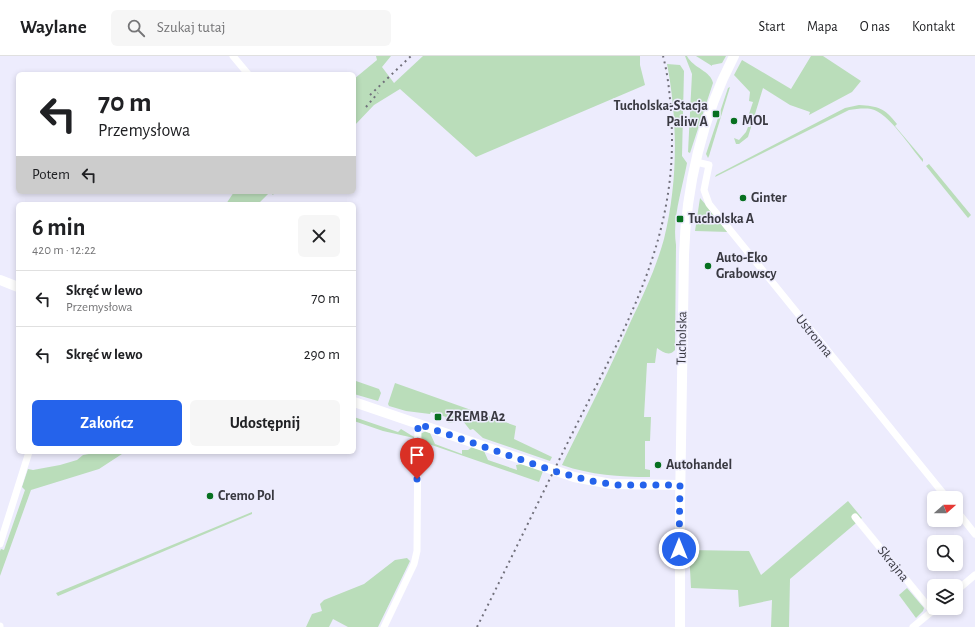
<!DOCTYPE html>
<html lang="pl">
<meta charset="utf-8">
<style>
:root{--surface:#fff;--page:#f6f6f6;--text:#202124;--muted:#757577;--line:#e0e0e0;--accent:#2563eb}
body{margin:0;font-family:"Alegreya Sans",sans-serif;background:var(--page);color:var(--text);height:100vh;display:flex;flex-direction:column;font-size:15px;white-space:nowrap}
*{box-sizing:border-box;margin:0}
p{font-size:13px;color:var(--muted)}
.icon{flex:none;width:22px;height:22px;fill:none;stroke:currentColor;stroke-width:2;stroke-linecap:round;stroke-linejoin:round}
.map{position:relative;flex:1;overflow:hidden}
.details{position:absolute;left:16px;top:146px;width:340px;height:252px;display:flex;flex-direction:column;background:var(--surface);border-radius:6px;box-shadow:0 2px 6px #0003}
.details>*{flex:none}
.top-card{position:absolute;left:16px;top:16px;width:340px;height:122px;border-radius:6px;box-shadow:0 2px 6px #0003;background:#fff;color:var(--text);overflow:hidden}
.needle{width:26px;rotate:69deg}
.controls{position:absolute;left:927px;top:435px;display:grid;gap:8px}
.controls a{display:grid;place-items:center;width:36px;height:36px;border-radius:6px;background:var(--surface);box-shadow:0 2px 6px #0003;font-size:20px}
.pin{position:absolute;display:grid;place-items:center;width:34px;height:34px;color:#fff;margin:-41px -17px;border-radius:50% 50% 50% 0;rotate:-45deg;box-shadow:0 0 4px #0007}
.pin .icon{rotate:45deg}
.me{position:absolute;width:44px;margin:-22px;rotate:0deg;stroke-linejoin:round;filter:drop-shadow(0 0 3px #0008)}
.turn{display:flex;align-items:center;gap:14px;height:84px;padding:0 16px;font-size:18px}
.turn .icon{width:52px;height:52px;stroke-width:2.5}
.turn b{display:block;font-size:28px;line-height:34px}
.then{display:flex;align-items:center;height:38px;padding:0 16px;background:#0003;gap:8px;font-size:15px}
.round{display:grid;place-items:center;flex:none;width:42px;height:42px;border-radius:6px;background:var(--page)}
.summary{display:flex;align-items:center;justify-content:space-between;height:68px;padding:0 16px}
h1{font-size:24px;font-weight:700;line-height:30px}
.action{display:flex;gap:8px;margin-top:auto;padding:8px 16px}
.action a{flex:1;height:46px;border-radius:6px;background:var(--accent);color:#fff;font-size:16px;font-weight:700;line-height:46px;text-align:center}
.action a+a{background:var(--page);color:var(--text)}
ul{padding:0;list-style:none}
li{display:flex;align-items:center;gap:12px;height:56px;padding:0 16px;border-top:1px solid var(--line)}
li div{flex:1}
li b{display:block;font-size:15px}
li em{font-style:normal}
header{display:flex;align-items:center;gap:24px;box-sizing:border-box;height:56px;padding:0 20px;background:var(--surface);border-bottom:1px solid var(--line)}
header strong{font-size:19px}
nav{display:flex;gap:22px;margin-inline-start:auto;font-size:14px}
.search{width:280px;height:36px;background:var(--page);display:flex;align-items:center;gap:10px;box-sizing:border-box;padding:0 14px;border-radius:6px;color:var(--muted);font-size:15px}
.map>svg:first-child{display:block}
</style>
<header>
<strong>Waylane</strong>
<div class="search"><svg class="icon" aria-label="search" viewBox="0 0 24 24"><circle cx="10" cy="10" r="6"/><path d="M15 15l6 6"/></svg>Szukaj tutaj</div>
<nav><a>Start</a><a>Mapa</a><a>O nas</a><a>Kontakt</a></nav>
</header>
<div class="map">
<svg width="975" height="571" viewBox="0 0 975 571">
<rect width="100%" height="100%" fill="#edecfd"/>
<g fill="#baddba">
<polygon points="376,0 391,0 382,11 394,27 423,0 640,0 640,9 645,29 476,101 400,33 374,49 354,70 354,23 377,4"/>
<path d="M685 0H687C693 12 711 15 713 27L690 97 688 96 692 18Z"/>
<polygon points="696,0 726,0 722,7 712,9 712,10"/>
<polygon points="811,0 823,0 861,25 852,36 809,59 810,56 790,49 763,32 748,81 739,88 736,88 734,82 739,84 746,76 748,71 750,71 753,60 749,58 753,46 749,45 750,36 734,19 742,4 791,33"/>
<path d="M667 8 680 9 684 15 682 100 687 107C682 134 672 162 676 189L675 294C669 301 663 296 657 292L655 307H647L644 361H651L650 385H645V413L650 414V421C619 421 591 419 562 409 585 362 609 315 630 267 643 240 656 212 664 183 678 126 678 65 667 8Z"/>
<polygon points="730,31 709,100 708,102 706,98 728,32"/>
<path d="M859 49C878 50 885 52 897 68L895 70 923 103V106C910 91 889 57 871 53 864 52 856 53 849 54L715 121 716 119 845 52Z"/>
<polygon points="929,108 971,159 968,162 926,110"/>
<polygon points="234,136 275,136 273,139 270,136 258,148 226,148"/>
<polygon points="700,142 729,176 695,175"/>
<polygon points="356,325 379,333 381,337 378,345 354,338 354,326"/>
<polygon points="395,327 516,370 514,383 552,401 550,405 483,382 473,373 470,374 463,365 448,367 449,365 445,363 446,361 431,356 430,358 406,355 389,350 388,348"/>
<polygon points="354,361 398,376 401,373 414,381 414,382 383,375 354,365"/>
<polygon points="426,375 430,377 435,388 462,398 462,394 468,394 472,391 484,395 488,404 517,414 516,409 522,408 543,415 539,426 420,385 420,378"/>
<polygon points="100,396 125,396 99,413 31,434 0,520 0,495 1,493 4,494 25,434 22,431 28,413 33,414 60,409 77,404 83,399"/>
<polygon points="848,445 862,462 790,523 789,571 771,571 772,544 739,551 738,534 691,532 689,494 749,495 761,519"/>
<polygon points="252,456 252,458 58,540 56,537"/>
<polygon points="407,502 410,505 378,571 348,571 333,563 329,571 306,571 312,558 322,555 320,548 324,544 364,528 395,504"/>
<polygon points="907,532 924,552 923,555 916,562 899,539"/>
</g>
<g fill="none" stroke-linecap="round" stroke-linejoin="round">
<g stroke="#fff" stroke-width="7">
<polyline points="233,0 248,18"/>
<polyline points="696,106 709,109 704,134 709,148 947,442"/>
<polyline points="956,454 975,478"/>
<polyline points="855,461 932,555"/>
<polyline points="0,488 29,396"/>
<polyline points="956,535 975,519"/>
<polyline points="0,570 0,571"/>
<polyline points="384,571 414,508 417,495 418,368"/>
<polyline points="913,571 936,552"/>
</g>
<g stroke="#fff" stroke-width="10">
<polyline points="0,224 18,231"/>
<polyline points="354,346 574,421 611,428 680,429"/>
<path d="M680 571V449L684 199C686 131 702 61 734 0"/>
</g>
<g stroke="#71707b" stroke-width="2" stroke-dasharray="2 4" stroke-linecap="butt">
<polyline points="370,39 411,0"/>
<polyline points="366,51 378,37"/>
<path d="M477 571C510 505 542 438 575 372 627 268 680 178 671 58 670 39 668 19 663 0"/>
</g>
</g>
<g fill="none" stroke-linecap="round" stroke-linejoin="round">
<polyline stroke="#2563eb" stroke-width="7" stroke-dasharray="0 12.6" points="417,423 418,368 554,415 591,425 618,429 680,429 679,493"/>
</g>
<g fill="#077020" stroke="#edecfd" stroke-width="1.5">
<rect x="712" y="54" width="8" height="8" rx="2"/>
<circle cx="734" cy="65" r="4"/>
<circle cx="743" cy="142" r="4"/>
<rect x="676" y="159" width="8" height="8" rx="2"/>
<circle cx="708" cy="210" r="4"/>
<rect x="434" y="357" width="8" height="8" rx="2"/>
<circle cx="658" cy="409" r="4"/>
<circle cx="210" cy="440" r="4"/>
</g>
<g text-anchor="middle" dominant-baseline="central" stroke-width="3" stroke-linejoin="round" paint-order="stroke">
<g font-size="14" font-weight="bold" fill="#393941" stroke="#edecfd" text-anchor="start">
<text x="708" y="50" text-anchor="end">Tucholska-Stacja<tspan x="708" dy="16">Paliw A</tspan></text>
<text x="742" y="65">MOL</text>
<text x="751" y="142">Ginter</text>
<text x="688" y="163">Tucholska A</text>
<text x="716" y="202">Auto-Eko<tspan x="716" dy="16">Grabowscy</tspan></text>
<text x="446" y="361">ZREMB A2</text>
<text x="666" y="409">Autohandel</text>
<text x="218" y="440">Cremo Pol</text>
</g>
<g font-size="14" fill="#393941" stroke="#edecfd">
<text transform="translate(814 280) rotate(51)">Ustronna</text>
<text transform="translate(682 282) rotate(-89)">Tucholska</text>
<text transform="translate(893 508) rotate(51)">Skrajna</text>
</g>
</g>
</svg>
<div class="controls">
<a><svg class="needle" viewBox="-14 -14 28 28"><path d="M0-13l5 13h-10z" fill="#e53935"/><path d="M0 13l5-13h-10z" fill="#757577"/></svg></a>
<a><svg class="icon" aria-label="search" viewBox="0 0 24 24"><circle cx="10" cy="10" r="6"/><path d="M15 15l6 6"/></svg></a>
<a><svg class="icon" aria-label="layers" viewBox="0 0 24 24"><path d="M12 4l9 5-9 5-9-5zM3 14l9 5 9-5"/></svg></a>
</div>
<div class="pin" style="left:417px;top:423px;background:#d93025"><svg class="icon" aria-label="arrive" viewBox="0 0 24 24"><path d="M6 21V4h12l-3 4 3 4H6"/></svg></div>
<svg class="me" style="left:679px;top:493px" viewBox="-20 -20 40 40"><circle r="17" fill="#2563eb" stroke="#fff" stroke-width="3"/><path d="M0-11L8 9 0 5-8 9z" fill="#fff"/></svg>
<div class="top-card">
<div class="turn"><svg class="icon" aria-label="left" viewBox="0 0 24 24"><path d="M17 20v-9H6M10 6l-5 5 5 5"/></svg><div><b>70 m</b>Przemysłowa</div></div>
<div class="then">Potem<svg class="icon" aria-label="left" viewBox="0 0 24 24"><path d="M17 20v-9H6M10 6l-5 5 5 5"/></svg></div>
</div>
<section class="details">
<div class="summary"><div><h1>6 min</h1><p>420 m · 12:22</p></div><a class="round"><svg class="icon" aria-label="close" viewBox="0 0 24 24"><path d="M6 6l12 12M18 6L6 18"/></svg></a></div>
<ul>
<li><svg class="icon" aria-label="left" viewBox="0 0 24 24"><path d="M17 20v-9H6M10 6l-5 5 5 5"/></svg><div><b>Skręć w lewo</b><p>Przemysłowa</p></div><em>70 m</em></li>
<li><svg class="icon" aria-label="left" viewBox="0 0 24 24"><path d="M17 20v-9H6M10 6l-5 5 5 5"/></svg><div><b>Skręć w lewo</b></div><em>290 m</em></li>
</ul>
<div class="action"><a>Zakończ</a><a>Udostępnij</a></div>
</section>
</div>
